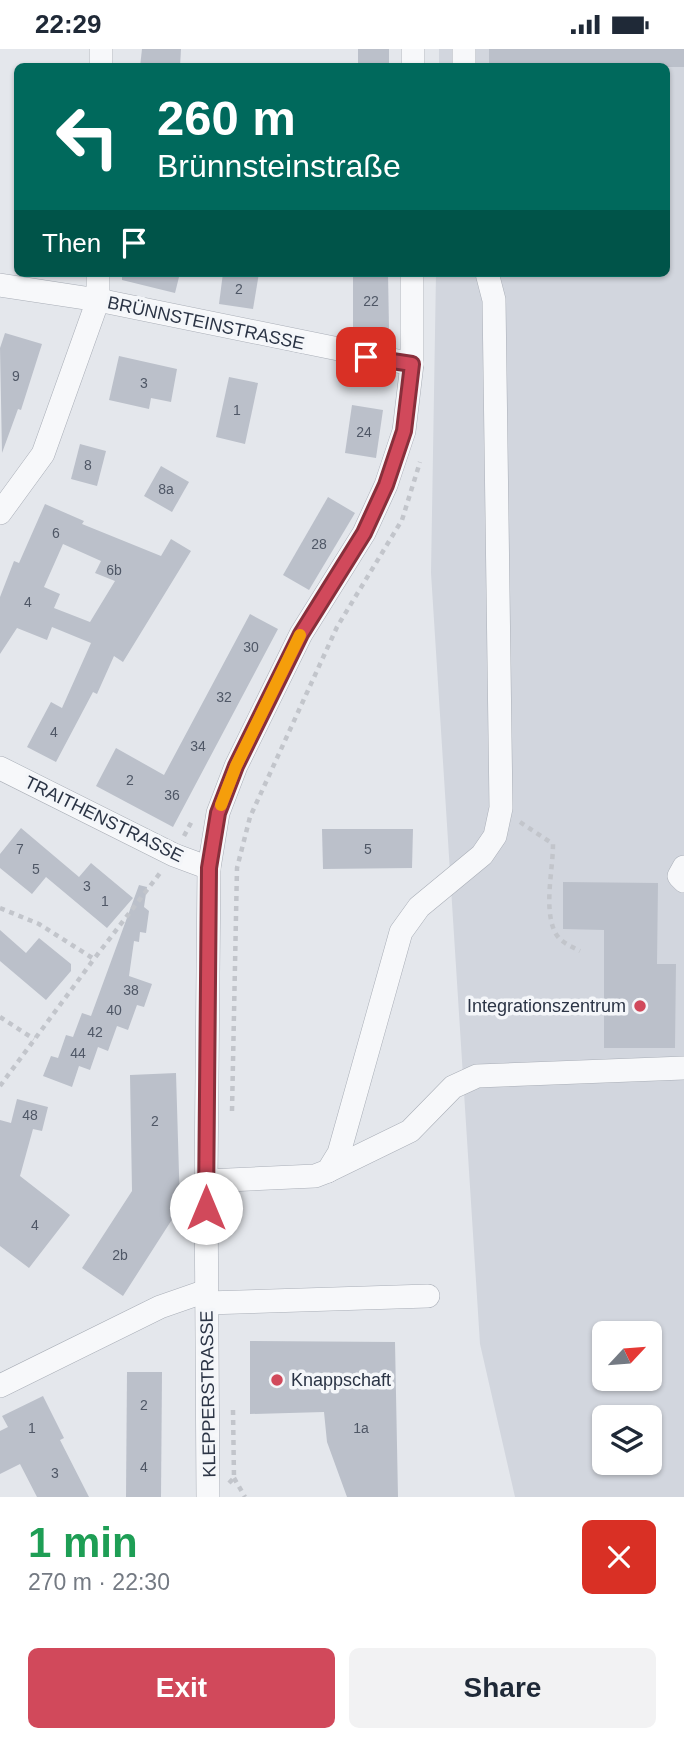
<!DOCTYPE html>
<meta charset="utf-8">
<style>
:root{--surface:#fff;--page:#f2f2f3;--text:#1f2937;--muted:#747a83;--accent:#d1495b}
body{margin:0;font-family:Helvetica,sans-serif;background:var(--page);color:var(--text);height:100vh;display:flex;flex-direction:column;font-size:26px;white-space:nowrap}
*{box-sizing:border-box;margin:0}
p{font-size:23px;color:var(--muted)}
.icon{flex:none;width:38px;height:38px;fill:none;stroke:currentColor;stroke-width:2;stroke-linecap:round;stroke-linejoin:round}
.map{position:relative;height:1448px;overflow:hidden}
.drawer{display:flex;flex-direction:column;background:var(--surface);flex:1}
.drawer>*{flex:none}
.guide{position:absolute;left:14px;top:14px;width:656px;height:214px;border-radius:10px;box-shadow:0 2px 5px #0004;background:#00695c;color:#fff;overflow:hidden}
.needle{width:46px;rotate:64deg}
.tools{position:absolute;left:592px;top:1272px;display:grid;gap:14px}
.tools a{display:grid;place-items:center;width:70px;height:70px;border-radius:10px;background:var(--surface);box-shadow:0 2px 5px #0004;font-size:35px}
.pin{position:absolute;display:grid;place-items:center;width:60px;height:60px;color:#fff;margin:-30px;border-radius:14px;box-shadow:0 4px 10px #0006}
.me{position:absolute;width:77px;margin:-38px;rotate:0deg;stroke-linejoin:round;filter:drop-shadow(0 0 5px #0008)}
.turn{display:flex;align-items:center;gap:24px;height:147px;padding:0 28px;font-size:32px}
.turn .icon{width:91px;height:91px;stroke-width:2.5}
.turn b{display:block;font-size:49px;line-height:60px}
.then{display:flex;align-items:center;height:66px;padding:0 28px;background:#0003;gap:14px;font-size:26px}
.round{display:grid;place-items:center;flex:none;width:74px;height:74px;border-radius:10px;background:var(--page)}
.overview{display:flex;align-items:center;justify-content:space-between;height:119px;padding:0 28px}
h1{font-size:42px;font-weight:600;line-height:52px;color:#1e9e55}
.cta{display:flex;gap:14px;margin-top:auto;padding:14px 28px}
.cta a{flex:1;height:80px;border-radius:10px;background:var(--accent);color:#fff;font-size:28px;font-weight:600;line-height:80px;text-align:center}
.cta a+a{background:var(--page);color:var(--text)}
.status{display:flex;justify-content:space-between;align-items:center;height:49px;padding:0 35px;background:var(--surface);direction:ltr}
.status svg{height:19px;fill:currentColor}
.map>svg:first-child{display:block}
</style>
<div class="status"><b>22:29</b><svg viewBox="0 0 49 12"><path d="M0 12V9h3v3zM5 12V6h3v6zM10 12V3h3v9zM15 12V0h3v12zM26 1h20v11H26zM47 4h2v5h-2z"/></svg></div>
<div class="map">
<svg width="684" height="1448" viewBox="0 0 684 1448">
<rect width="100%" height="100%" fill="#e4e7ec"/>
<path fill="#d2d6de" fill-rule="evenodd" d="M439 0H684V1448H515L480 1295 431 524 436 224H667V18L439 17ZM604 1284H649V1330H604ZM604 1368H649V1414H604Z"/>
<g fill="#bbc0ca" fill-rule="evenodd">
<polygon points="142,0 181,0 180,18 140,18"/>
<rect x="358" y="0" width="31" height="18"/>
<rect x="489" y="0" width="195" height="18"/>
<polygon points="122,224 180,224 175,244 122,231"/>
<polygon points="223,224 259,224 253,260 219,255"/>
<polygon points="353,224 388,224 389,280 353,280"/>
<polygon points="5,284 42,295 21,361 18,360 2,404 0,299"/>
<polygon points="119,307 177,320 171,353 151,349 149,360 109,351"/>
<polygon points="229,328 258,334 245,395 216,388"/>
<polygon points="352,356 383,361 376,409 345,404"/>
<polygon points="80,395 106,402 97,437 71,430"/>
<polygon points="161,417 189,433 172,463 144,447"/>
<polygon points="328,448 355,464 309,541 283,526"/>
<path d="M45 455 84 472 82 475 161 507 171 490 191 502 123 613 114 607 97 645 93 643 56 713 27 698 51 653 62 659 91 594 52 578 47 591 17 579 0 605V548L14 512 19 514ZM63 495 101 512 95 524 115 532 90 573 54 559 60 545 44 538Z"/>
<polygon points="250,565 278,580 173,778 96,737 116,699 164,726"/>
<polygon points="21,779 79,828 91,814 133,849 107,879 46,828 32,845 0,819 0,805"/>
<polygon points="322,780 413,780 412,819 323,820"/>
<polygon points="563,833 658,834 657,915 676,915 675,999 604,999 604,881 563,880"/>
<polygon points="139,836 147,838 144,858 149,862 146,884 140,883 139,893 134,892 129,927 152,935 144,958 137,956 128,981 117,977 108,1002 98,998 90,1021 79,1017 72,1038 43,1027 51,1007 58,1009 66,986 73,988 82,964 91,967"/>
<polygon points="0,881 26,904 39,889 71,915 71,922 46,951 0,912"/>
<polygon points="176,1024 180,1158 123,1247 82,1219 132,1142 130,1026"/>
<polygon points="17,1050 48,1058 42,1082 33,1080 20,1127 70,1166 29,1219 0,1197 0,1071 11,1074"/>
<polygon points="250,1292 395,1293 398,1448 347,1448 327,1393 324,1363 250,1365"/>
<polygon points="127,1323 162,1323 161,1448 126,1448"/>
<polygon points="43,1347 64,1389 60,1391 89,1448 37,1448 20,1415 0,1425 0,1382 8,1378 2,1367"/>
</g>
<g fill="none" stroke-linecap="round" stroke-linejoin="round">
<defs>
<g id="minor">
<polyline points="464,0 464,18"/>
<polyline points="101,18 101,0"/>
<polyline points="413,18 413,0"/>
<polyline points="0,236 98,251 412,315"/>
<polyline points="0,464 43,405 98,251 98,224"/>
<polyline points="0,719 174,806 209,819"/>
<polyline points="684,818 679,827 684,832"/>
<polyline points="328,1122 410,1082 453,1038 477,1027 684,1019"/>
<polyline points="206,1132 315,1127 328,1122 339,1104 401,883 419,858 482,806 495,787 501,759 494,251 487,224"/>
<polyline points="207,1254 428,1247"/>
<polyline points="0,1337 160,1258 206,1242"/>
<polyline points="208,1448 206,1132 209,819 218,764 236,717 301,585 364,484 386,436 404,382 412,315 412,224"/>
</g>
</defs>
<use href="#minor" stroke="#a9aeb7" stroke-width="24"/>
<g stroke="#c2c5cb" stroke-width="4.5" stroke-dasharray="5 5" stroke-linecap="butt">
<path d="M520 773 553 795C553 821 544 856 554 881 558 892 570 897 580 902"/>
<polyline points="184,787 193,770"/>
<polyline points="0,859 39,875 94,910 160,824"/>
<polyline points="0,968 34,990"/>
<polyline points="0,1037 94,910"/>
<polyline points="232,1062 237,819 250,768 337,578 402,471 420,413"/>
<polyline points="234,1429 245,1448"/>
<polyline points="229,1434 234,1429 233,1361"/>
</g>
<use href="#minor" stroke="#f7f8fa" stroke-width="23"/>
</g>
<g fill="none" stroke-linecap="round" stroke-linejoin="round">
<defs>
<polyline id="route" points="206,1159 209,819 218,764 236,717 301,585 364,484 386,436 404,382 412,315 366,308"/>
</defs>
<use href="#route" stroke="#882f3b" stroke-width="18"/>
<use href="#route" stroke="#d1495b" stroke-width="12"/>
<polyline stroke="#f59e0b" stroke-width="12" points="221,756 236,717 300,586"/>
</g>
<g fill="#d1495b" stroke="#f4f6f9" stroke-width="2.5">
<circle cx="640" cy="957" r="7"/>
<circle cx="277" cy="1331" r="7"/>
</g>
<g text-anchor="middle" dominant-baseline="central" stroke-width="7" stroke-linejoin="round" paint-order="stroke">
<g font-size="14" fill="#4f5766">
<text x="239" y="240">2</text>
<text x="371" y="252">22</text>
<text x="16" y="327">9</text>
<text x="144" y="334">3</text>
<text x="237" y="361">1</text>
<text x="364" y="383">24</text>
<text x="88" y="416">8</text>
<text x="166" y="440">8a</text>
<text x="56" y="484">6</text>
<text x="319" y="495">28</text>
<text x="114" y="521">6b</text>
<text x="28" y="553">4</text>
<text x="251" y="598">30</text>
<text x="224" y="648">32</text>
<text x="54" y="683">4</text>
<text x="198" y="697">34</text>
<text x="130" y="731">2</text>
<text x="172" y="746">36</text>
<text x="20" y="800">7</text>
<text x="368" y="800">5</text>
<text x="36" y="820">5</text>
<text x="87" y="837">3</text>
<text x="105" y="852">1</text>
<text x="131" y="941">38</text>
<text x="114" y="961">40</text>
<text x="95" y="983">42</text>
<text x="78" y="1004">44</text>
<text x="30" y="1066">48</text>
<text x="155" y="1072">2</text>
<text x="35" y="1176">4</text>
<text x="120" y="1206">2b</text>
<text x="144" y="1356">2</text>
<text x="32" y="1379">1</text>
<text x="361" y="1379">1a</text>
<text x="144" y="1418">4</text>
<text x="55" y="1424">3</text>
</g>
<g font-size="18" fill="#2b3445" stroke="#f4f6f9">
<text transform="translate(206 274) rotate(12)">BRÜNNSTEINSTRASSE</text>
<text transform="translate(104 770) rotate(26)">TRAITHENSTRASSE</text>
<text transform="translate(208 1345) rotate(-91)">KLEPPERSTRASSE</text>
</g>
<g font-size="18" fill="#2b3445" stroke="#f4f6f9" text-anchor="end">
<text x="626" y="957">Integrationszentrum</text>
<text x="291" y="1331" text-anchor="start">Knappschaft</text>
</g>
</g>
</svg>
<div class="tools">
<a><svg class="needle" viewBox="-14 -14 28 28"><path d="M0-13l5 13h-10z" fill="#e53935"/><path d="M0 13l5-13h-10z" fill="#747a83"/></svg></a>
<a><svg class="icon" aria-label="layers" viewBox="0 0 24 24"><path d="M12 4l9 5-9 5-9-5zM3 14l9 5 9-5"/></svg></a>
</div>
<div class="pin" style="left:366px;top:308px;background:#d93025"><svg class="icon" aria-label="arrive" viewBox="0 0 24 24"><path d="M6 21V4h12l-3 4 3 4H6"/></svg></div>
<svg class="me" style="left:206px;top:1159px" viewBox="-20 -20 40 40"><circle r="19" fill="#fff"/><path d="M0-13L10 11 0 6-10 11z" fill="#d1495b"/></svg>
<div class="guide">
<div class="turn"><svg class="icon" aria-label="left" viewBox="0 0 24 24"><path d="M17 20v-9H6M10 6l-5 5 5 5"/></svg><div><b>260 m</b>Brünnsteinstraße</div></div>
<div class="then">Then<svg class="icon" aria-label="arrive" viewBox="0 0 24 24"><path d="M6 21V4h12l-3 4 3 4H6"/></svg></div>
</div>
</div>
<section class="drawer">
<div class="overview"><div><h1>1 min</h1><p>270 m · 22:30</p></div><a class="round" style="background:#d93025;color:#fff"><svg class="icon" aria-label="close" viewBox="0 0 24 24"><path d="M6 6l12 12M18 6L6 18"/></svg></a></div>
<div class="cta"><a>Exit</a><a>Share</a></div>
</section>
